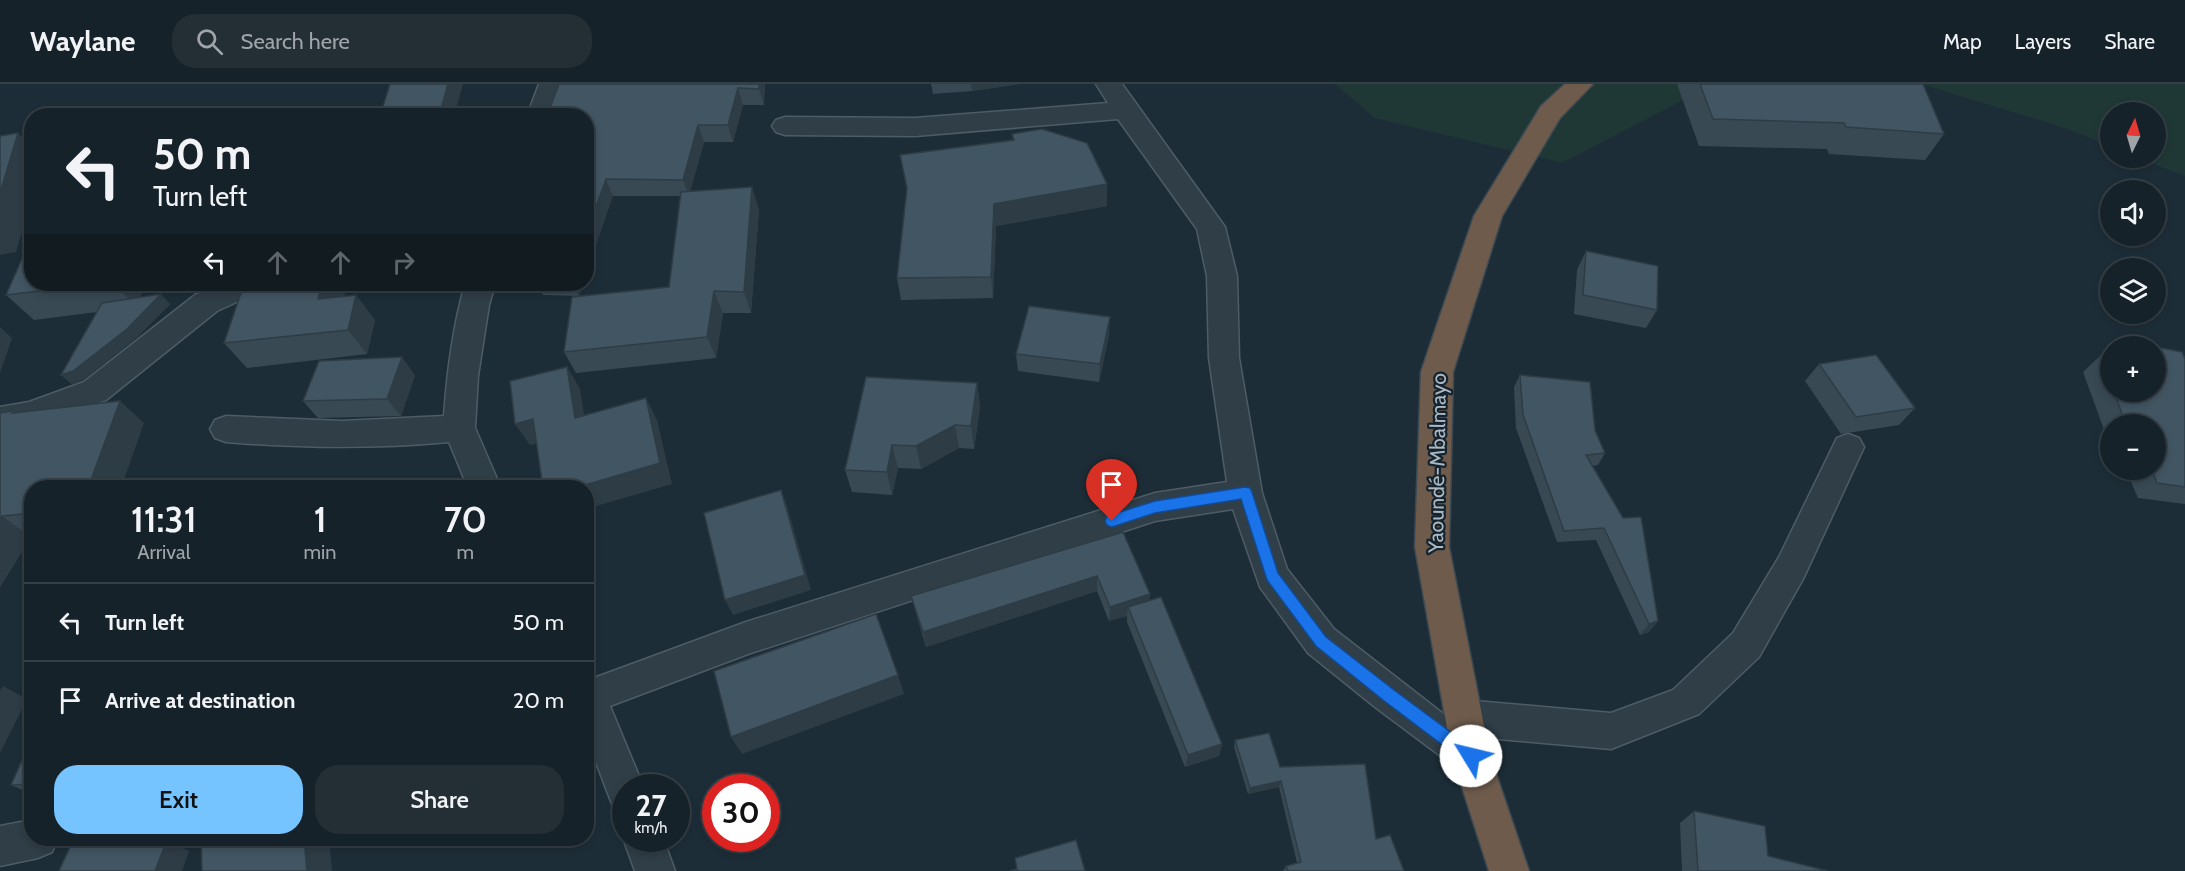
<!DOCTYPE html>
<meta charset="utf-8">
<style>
:root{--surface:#162229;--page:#232f35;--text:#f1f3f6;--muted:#9ea4a8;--line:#353f46;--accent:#75c3ff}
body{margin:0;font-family:Cabin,sans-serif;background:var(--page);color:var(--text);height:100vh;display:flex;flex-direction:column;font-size:22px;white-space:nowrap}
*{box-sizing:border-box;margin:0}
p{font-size:20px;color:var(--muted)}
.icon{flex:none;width:33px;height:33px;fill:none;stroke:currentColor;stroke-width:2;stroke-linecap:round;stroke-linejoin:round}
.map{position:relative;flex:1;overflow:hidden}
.drawer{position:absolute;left:24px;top:396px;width:570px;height:366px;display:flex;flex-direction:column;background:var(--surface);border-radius:24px;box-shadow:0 3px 9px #0003,0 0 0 2px var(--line)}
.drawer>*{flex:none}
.hud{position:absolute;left:24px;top:24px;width:570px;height:183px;border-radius:24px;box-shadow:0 3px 9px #0003,0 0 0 2px var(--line);background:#162229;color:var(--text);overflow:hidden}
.needle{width:39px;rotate:5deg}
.fabs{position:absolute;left:2100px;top:18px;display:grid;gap:12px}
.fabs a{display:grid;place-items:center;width:66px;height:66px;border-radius:50%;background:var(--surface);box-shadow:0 3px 9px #0003,0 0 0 2px var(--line);font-size:30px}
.speed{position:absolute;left:612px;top:690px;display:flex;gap:12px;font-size:30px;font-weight:700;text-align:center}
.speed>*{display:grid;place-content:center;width:78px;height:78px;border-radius:50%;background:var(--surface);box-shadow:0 3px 9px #0003,0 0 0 2px var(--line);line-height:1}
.speed small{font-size:15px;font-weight:400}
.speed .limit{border:9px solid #d22;background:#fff;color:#111}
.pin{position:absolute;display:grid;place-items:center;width:51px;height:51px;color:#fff;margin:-62px -26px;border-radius:50% 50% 50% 0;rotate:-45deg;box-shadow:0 0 6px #0007}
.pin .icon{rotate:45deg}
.me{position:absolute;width:66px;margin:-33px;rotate:306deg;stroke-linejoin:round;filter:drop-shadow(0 0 4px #0008)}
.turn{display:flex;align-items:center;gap:21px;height:126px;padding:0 30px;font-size:27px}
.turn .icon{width:78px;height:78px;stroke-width:2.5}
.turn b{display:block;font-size:42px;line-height:51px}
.lanes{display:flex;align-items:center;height:57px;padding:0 30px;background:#0003;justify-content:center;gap:30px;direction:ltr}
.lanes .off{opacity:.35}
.eta{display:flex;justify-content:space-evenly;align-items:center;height:102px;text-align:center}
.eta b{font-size:36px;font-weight:600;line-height:42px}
.primary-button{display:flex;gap:12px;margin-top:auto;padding:12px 30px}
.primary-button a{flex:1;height:69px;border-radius:24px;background:var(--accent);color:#111;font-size:24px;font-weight:600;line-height:69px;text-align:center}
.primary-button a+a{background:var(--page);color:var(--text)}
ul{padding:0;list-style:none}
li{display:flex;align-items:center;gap:18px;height:78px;padding:0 30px;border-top:2px solid var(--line)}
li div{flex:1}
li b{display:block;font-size:22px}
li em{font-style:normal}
header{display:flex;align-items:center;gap:36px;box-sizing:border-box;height:84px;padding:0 30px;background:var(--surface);border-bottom:2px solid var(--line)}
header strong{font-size:28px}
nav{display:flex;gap:33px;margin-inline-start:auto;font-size:21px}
.search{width:420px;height:54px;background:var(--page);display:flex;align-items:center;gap:15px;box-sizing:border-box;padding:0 21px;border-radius:24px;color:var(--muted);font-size:22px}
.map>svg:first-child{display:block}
</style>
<header>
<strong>Waylane</strong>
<div class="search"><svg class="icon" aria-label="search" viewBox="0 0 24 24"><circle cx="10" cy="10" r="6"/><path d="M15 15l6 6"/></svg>Search here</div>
<nav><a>Map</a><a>Layers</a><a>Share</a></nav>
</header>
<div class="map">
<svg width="2185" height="787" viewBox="0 0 2185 787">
<rect width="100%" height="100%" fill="#1d2d37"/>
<g fill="#1f3836">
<polygon points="1335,0 1714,0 1562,79 1375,34"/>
<polygon points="1921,0 2185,0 2185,92 2138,74 2156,74 2156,28 2110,28 2110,62 2065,44"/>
</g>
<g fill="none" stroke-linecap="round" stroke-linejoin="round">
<defs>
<g id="minor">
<polygon points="539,0 565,0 553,32 527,32"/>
<polygon points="1096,0 1122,0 1225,143 1237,192 1239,274 1262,409 1287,485 1334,545 1446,632 1451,622 1464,616 1611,629 1673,606 1733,549 1779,473 1837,354 1848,350 1859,354 1864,363 1803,495 1759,573 1699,630 1611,665 1476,653 1484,659 1490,672 1484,685 1471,690 1458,685 1375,623 1308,569 1260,503 1233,425 1155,437 748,570 610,622 644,704 626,704 626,726 612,720 586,652 586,597 746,538 1155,409 1227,398 1209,274 1207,192 1197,145 1118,35 915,52 785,51 776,48 772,42 776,36 785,33 915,34 1108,19"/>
<polygon points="222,200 263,200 258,208 217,227 106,316 30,343 0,349 0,323 29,318 84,298 195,211"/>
<path d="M465 200H495L489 221 478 292 475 344 501 404H468L449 358C374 365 300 364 226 358L215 354 210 345 215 336 226 332 342 337 444 332C447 288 453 243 465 200Z"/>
<polygon points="32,736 32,754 58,754 52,768 38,774 0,782 0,742"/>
<polygon points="626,748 626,754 663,754 675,787 635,787 623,754"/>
</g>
<polygon id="highway" points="1565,0 1593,0 1560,34 1502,132 1453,288 1449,463 1490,672 1529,787 1489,787 1452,672 1415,463 1421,288 1474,132 1541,22"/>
</defs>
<use href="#minor" stroke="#4d5c66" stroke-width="3"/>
<use href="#highway" stroke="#3b4952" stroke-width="3"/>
<use href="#minor" fill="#303e47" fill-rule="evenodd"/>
<use href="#highway" fill="#6e5b4c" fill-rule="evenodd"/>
</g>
<g fill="#394954">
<polygon points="765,0 764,21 743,21 733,58 704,58 690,107 759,125 751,229 723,229 716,274 576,289 564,268 577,212 543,211 537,200 583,200 579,212 669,203 681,112 613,112 547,32"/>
<polygon points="931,0 1019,0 972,7 933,10"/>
<polygon points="1677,0 1923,0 1944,50 1925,76 1829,70 1827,65 1699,62"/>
<polygon points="1012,50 1107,122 996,142 993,214 901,216 897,194 1013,56"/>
<polygon points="1586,167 1657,226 1646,244 1574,230 1577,186"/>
<polygon points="32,200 145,200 140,214 170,220 136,254 83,296 72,300 61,291 97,228 34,236 6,211"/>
<polygon points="244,200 348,200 344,212 375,236 367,270 247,284 224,259"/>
<polygon points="1109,251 1099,298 1018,287 1016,270"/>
<polygon points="2123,257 2152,262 2118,262"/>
<polygon points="2110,269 2110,308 2156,308 2185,275 2185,420 2138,414 2126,386 2156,386 2156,340 2110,340 2110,351 2106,351 2083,288 2100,272 2106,273"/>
<polygon points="1819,280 1915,324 1899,341 1841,350 1805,297"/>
<polygon points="415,291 401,332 318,334 303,317"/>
<polygon points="1520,291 1595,346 1605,369 1598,381 1592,382 1658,537 1649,548 1640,551 1596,456 1557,458 1516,344 1514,303"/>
<polygon points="977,299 980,323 974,365 959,364 921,385 898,384 892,411 852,408 845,386"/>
<polygon points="13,327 16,329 144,339 32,404 31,453 0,503 0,329"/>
<polygon points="1123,448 1150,510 1149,516 1222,660 1219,672 1185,683 1127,538 1127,532 1109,537 1097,507 926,563 911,512"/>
<polygon points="32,654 32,710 11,701"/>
<polygon points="1235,656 1280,683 1376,755 1404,787 1283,787 1286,782 1297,779 1279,703 1248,710 1234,663"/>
<polygon points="1694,727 1768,772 1828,787 1682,787 1680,739"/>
</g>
<g fill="#2e3c45">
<polygon points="448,0 463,0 454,32 439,32"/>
<polygon points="759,0 765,0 764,21 759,5"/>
<polygon points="971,0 1019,0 972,7"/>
<polygon points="738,4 743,21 733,58 728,41"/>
<polygon points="698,41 704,58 689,112 683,96"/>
<polygon points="18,49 32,63 32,115 16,168 0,171 0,109"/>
<polygon points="606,95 613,112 586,190 586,150"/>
<polygon points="1107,100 1107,122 996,142 993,214 991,193 994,120"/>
<polygon points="752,103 759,125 751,229 744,208"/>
<polygon points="114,200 145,200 137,223"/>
<polygon points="322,200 348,200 337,240 318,215"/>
<polygon points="572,200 583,200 579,212"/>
<polygon points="714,207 723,229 716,274 707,253"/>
<polygon points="161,210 170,220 136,254 83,296 72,300 61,291"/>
<polygon points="356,211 375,236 367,270 348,246"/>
<polygon points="1110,233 1109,251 1099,298 1100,280"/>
<polygon points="0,243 12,254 0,289"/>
<polygon points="402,273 415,291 401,332 387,315"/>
<polygon points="567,283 580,305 588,356 575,334"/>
<polygon points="977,299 980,323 974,365 971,342"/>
<polygon points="646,314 657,336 672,400 586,425 586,404 575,404"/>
<polygon points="120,317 144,339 121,404 88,404"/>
<polygon points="533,335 547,357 530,361 515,340"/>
<polygon points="955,341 959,364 921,385 916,362"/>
<polygon points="892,361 898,384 892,411 887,388"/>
<polygon points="781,406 787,422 811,506 733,531 725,516"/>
<polygon points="2,432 31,453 0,503 0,436"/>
<polygon points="1097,492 1097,507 926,563 923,548"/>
<polygon points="1150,510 1148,525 1128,523 1127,532 1109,537 1110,523"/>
<polygon points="1658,537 1649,548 1640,551 1649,540"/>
<polygon points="898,591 904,610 742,670 731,653"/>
<polygon points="3,602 27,615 0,669 0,607"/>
<polygon points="1222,660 1219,672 1185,683 1188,671"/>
<polygon points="1281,697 1279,703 1248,710 1250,704"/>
<polygon points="304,754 329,754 332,787 307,787"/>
<polygon points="167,756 189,767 182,787 155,787"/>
</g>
<g fill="#425562" stroke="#2e3c45" stroke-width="1.5">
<polygon points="390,0 448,0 439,32 380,32"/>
<polygon points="559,0 759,0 759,5 738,4 728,41 698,41 683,96 606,95 586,150 586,32 547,32"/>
<polygon points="1700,0 1923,0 1944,50 1846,43 1844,39 1713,35"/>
<polygon points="1042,45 1087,59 1107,100 994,120 991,193 897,194 907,104 900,71 1014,56 1012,50"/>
<polygon points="18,49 0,109 0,52"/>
<polygon points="752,103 744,208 714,207 707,253 564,268 572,213 669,203 681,108"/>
<polygon points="32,152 32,200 96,200 6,211"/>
<polygon points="1586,167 1658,182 1657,226 1583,211"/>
<polygon points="244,200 322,200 318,215 356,211 348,246 224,259"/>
<polygon points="161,210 127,245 73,287 61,291 102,219"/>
<polygon points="1029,222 1110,233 1100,280 1016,270"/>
<polygon points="2123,257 2152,262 2125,262"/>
<polygon points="2156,263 2182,268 2185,275 2185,403 2157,399 2152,386 2156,386 2156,340 2134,340 2132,336 2124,335 2114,308 2156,308"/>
<polygon points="1876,271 1915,324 1856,333 1819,280"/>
<polygon points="2100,272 2110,274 2110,299"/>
<polygon points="402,273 387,315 303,317 319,277"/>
<polygon points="567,283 575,334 646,314 660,379 575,404 543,404 533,335 515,340 510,297"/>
<polygon points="1520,291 1590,298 1595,346 1605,369 1586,371 1623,434 1641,433 1658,537 1649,540 1604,444 1564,447 1523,331"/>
<polygon points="866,293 977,299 971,342 955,341 916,362 892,361 887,388 845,386"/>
<polygon points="120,317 88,404 32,404 32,429 2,432 0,436 0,329 13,327 12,329"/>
<polygon points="781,406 805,491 725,516 704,429"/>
<polygon points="1123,448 1150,510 1110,523 1097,492 923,548 911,512"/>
<polygon points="1161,513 1222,660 1188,671 1128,523"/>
<polygon points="876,530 898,591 731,653 714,587"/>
<polygon points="1269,649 1280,683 1365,680 1376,755 1390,751 1404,787 1288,787 1286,782 1301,778 1281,697 1250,704 1235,656"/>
<polygon points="32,654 32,700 11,701"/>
<polygon points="1694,727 1765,742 1768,772 1828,787 1698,787"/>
<polygon points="201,754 304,754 307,787 202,787"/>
<polygon points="167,756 155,787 59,787 70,763 157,759"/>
<polygon points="1076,756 1085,787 1010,787 1017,785 1015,774"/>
</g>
<polygon fill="#1a73e8" stroke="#114b97" stroke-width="1.5" points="1245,403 1250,404 1252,408 1278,489 1326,553 1394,606 1476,667 1479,672 1476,678 1471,680 1465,678 1383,616 1316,562 1267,496 1241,415 1155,429 1112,443 1107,441 1105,437 1107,432 1155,417"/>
<g text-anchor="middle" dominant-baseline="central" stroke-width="4.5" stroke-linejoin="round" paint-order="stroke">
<g font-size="21" fill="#a9b9c5" stroke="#16232c">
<text transform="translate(1437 379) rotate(-89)">Yaoundé-Mbalmayo</text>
</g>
</g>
</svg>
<div class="fabs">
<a><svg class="needle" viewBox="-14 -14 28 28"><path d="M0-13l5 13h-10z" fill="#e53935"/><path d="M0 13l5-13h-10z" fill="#9ea4a8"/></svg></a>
<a><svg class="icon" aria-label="sound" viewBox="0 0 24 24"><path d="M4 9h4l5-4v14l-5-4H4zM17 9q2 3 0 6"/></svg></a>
<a><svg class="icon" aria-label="layers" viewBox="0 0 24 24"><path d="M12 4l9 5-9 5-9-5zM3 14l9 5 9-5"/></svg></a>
<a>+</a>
<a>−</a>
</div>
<div class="speed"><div>27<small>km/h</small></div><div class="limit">30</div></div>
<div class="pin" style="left:1112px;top:437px;background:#d93025"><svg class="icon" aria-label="arrive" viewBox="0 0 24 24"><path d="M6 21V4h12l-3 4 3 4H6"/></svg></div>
<svg class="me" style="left:1471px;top:672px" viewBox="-20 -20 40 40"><circle r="19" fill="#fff"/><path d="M0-13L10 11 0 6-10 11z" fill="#1a73e8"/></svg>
<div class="hud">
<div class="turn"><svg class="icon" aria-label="left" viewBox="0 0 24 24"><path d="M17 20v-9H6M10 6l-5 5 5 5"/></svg><div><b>50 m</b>Turn left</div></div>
<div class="lanes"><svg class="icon" aria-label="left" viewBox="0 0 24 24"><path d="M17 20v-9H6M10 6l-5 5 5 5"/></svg><svg class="icon off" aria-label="ahead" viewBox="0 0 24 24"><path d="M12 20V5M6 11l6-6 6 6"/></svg><svg class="icon off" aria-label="ahead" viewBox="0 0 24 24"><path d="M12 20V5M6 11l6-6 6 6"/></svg><svg class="icon off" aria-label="right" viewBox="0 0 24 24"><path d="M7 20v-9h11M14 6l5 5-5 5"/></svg></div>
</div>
<section class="drawer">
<div class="eta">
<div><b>11:31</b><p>Arrival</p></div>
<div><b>1</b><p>min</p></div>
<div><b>70</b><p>m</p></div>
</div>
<ul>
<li><svg class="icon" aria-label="left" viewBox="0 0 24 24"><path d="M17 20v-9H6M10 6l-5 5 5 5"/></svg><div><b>Turn left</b></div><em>50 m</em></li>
<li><svg class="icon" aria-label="arrive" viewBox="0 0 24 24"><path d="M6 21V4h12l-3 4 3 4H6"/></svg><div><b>Arrive at destination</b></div><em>20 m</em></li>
</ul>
<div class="primary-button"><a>Exit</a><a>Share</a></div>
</section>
</div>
